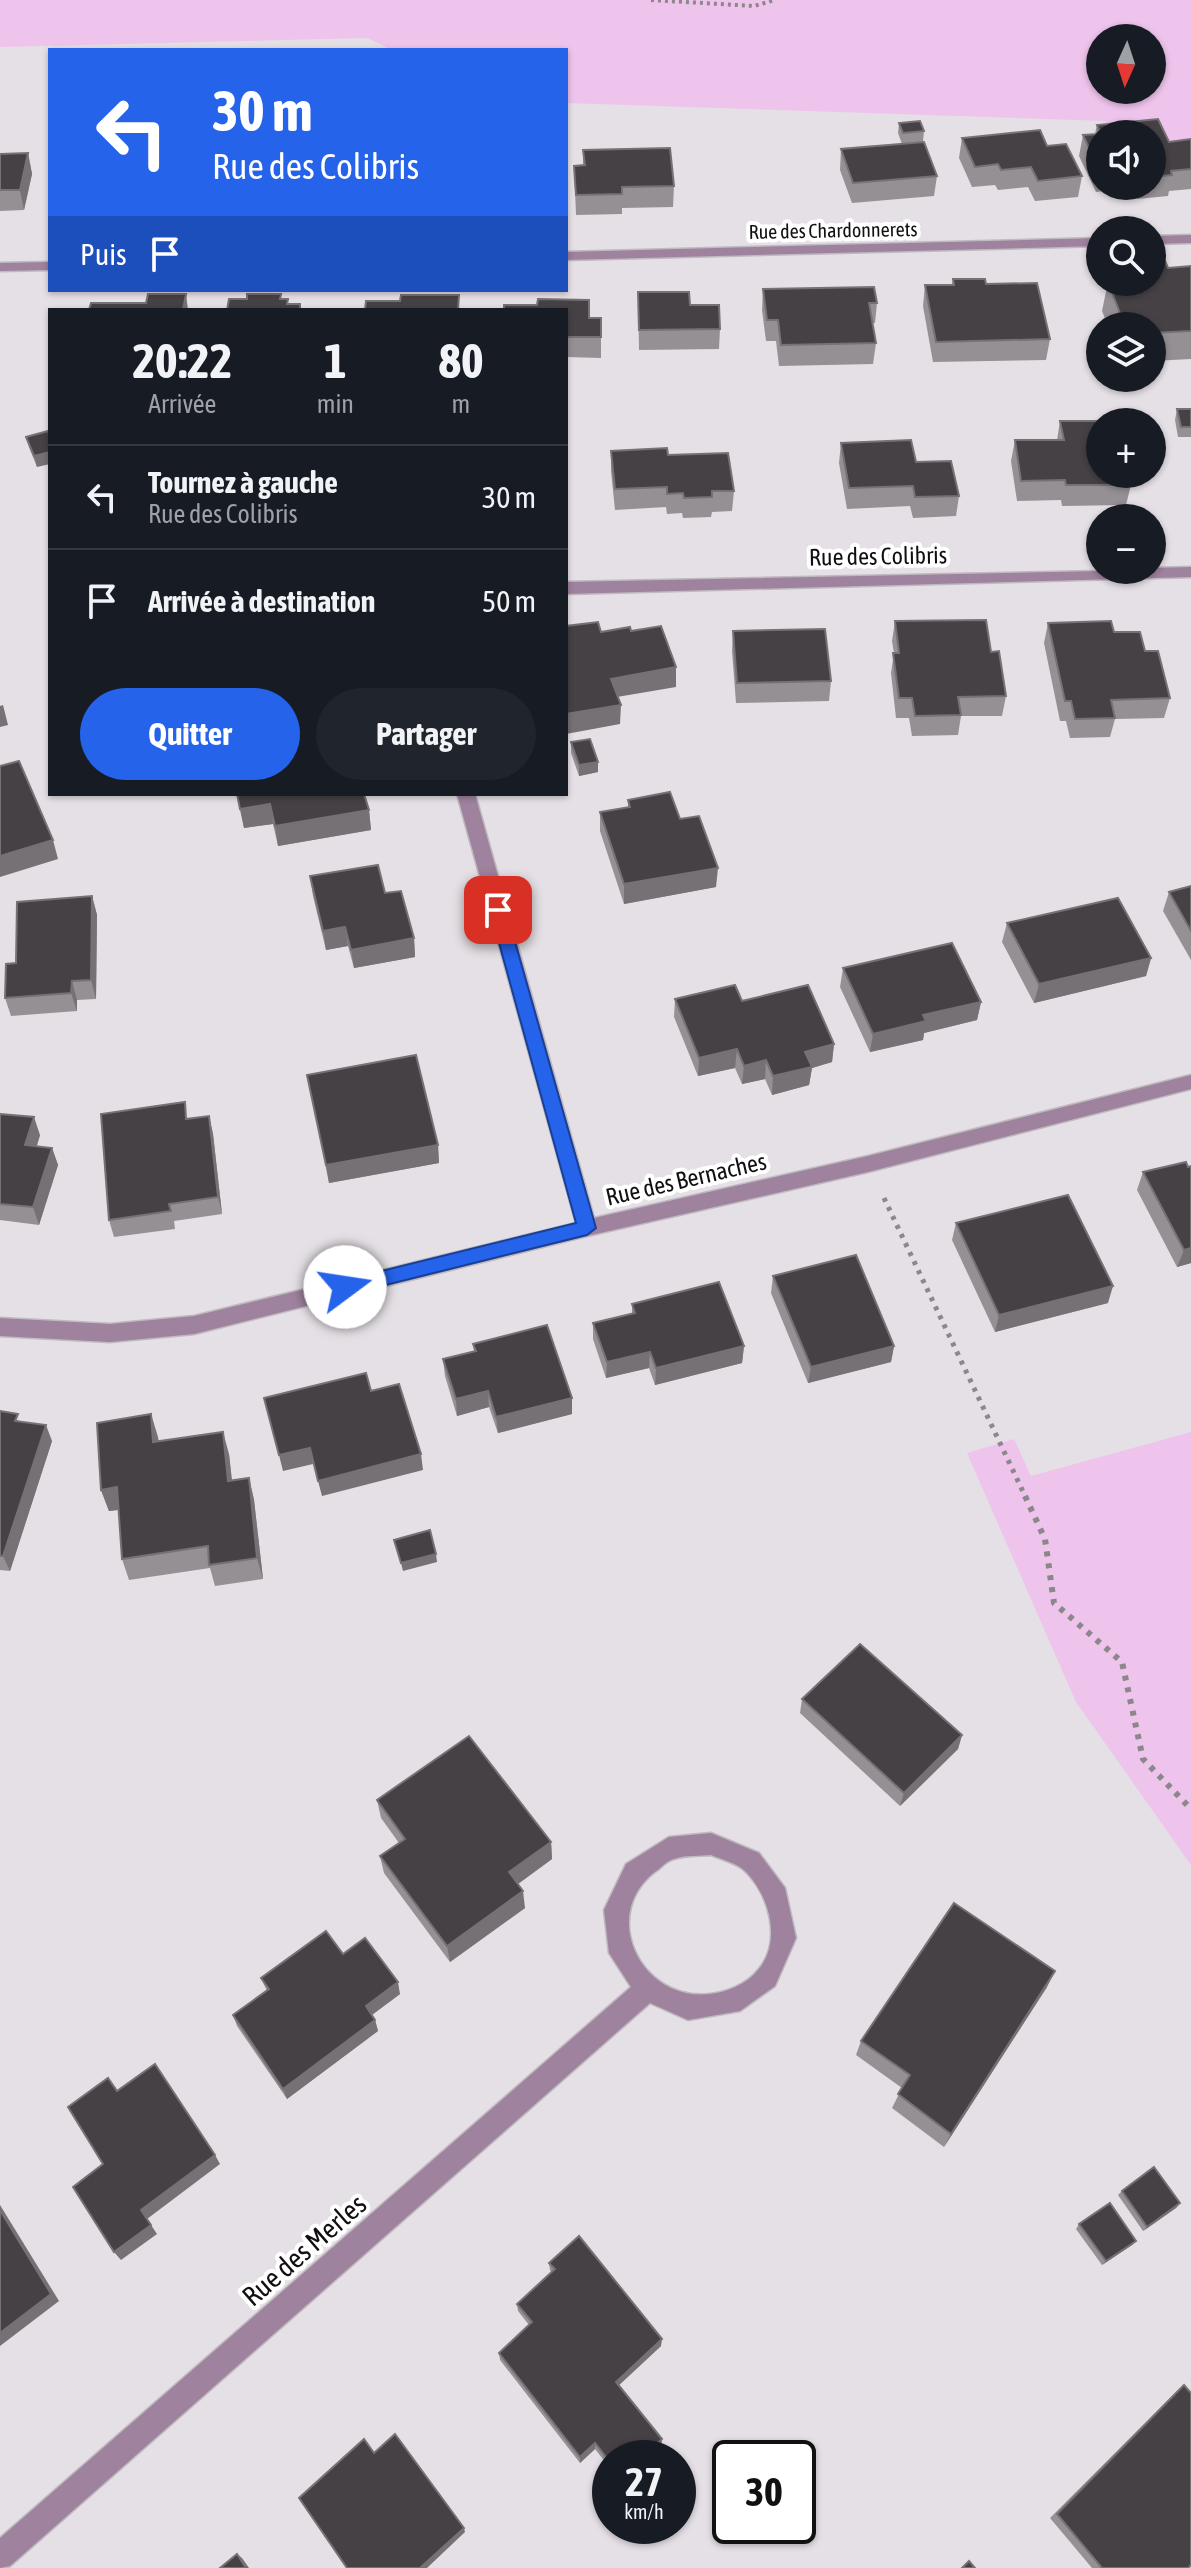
<!DOCTYPE html>
<html lang="fr">
<meta charset="utf-8">
<style>
:root{--surface:#171b24;--page:#20242c;--text:#f1f3f6;--muted:#9ea1a6;--line:#363941;--accent:#2563eb}
body{margin:0;font-family:"Asap Condensed",sans-serif;background:var(--page);color:var(--text);height:100vh;display:flex;flex-direction:column;font-size:30px;white-space:nowrap}
*{box-sizing:border-box;margin:0}
p{font-size:26px;color:var(--muted)}
.icon{flex:none;width:44px;height:44px;fill:none;stroke:currentColor;stroke-width:2;stroke-linecap:round;stroke-linejoin:round}
.map{position:relative;flex:1;overflow:hidden}
.sheet{position:absolute;left:48px;top:308px;width:520px;height:488px;display:flex;flex-direction:column;background:var(--surface);border-radius:0px;box-shadow:0 2px 6px #0004}
.sheet>*{flex:none}
.banner{position:absolute;left:48px;top:48px;width:520px;height:244px;border-radius:0px;box-shadow:0 2px 6px #0004;background:#2563eb;color:#fff;overflow:hidden}
.needle{width:52px;rotate:183deg}
.buttons{position:absolute;left:1086px;top:24px;display:grid;gap:16px}
.buttons a{display:grid;place-items:center;width:80px;height:80px;border-radius:50%;background:var(--surface);box-shadow:0 2px 6px #0004;font-size:40px}
.speed{position:absolute;left:592px;top:2440px;display:flex;gap:16px;font-size:40px;font-weight:700;text-align:center}
.speed>*{display:grid;place-content:center;width:104px;height:104px;border-radius:50%;background:var(--surface);box-shadow:0 2px 6px #0004;line-height:1}
.speed small{font-size:20px;font-weight:400}
.speed .limit{border:4px solid #111;border-radius:12px;background:#fff;color:#111}
.pin{position:absolute;display:grid;place-items:center;width:68px;height:68px;color:#fff;margin:-34px;border-radius:16px;box-shadow:0 4px 12px #0006}
.me{position:absolute;width:88px;margin:-44px;rotate:76deg;stroke-linejoin:round;filter:drop-shadow(0 0 6px #0008)}
.turn{display:flex;align-items:center;gap:28px;height:168px;padding:0 32px;font-size:36px}
.turn .icon{width:104px;height:104px;stroke-width:2.5}
.turn b{display:block;font-size:56px;line-height:68px}
.then{display:flex;align-items:center;height:76px;padding:0 32px;background:#0003;gap:16px;font-size:30px}
.eta{display:flex;justify-content:space-evenly;align-items:center;height:136px;text-align:center}
.eta b{font-size:48px;font-weight:700;line-height:56px}
.primary-button{display:flex;gap:16px;margin-top:auto;padding:16px 32px}
.primary-button a{flex:1;height:92px;border-radius:48px;background:var(--accent);color:#fff;font-size:32px;font-weight:700;line-height:92px;text-align:center}
.primary-button a+a{background:var(--page);color:var(--text)}
ul{padding:0;list-style:none}
li{display:flex;align-items:center;gap:24px;height:104px;padding:0 32px;border-top:2px solid var(--line)}
li div{flex:1}
li b{display:block;font-size:30px}
li em{font-style:normal}
.map>svg:first-child{display:block}
</style>
<div class="map">
<svg width="1191" height="2568" viewBox="0 0 1191 2568">
<rect width="100%" height="100%" fill="#e5e0e5"/>
<g fill="#eec4ec" fill-rule="evenodd">
<path d="M0 0H1191V172L1152 134H1126L1104 121 566 103V50H392L367 38 0 47ZM1100 38H1152V90H1100Z"/>
<polygon points="1191,1432 1191,1865 1076,1702 967,1453 1014,1439 1031,1476"/>
</g>
<g fill="none" stroke-linecap="round" stroke-linejoin="round">
<defs>
<g id="minor">
<polygon points="1191,235 1191,243 1152,244 1152,236"/>
<polygon points="1100,238 1100,246 566,260 566,252"/>
<polygon points="50,262 50,270 0,271 0,263"/>
<polygon points="1191,567 1191,577 566,594 566,582 1152,570 1152,568"/>
<polygon points="457,794 475,794 594,1218 868,1156 1191,1075 1191,1089 868,1172 587,1236 194,1334 110,1342 0,1336 0,1318 110,1324 194,1316 576,1223"/>
<path d="M711 1833 759 1853 785 1888 796 1938 775 1986 740 2011 688 2020 650 2003 10 2566 0 2568V2538L631 1987 609 1953 604 1910 626 1864 669 1837ZM711 1855C721 1859 736 1863 744 1870 769 1894 783 1941 758 1970 747 1984 727 1992 710 1994 639 2002 597 1911 659 1869 663 1865 669 1860 674 1859 685 1855 699 1856 711 1855Z"/>
</g>
</defs>
<use href="#minor" stroke="#bfbabf" stroke-width="3"/>
<polyline stroke="#8b878b" stroke-width="4" stroke-dasharray="3 4" stroke-linecap="butt" points="651,0 754,6 775,0"/>
<polyline stroke="#8b878b" stroke-width="5" stroke-dasharray="4 6" stroke-linecap="butt" points="884,1198 1026,1498"/>
<polyline stroke="#8b878b" stroke-width="6" stroke-dasharray="5 7" stroke-linecap="butt" points="1025,1496 1045,1539 1054,1603 1122,1662 1143,1759 1191,1809"/>
<use href="#minor" fill="#9f829e" fill-rule="evenodd"/>
</g>
<g fill="#959094" fill-rule="evenodd">
<path d="M1158 119 1169 142 1191 139V189L1169 191 1168 196 1137 199 1131 188 1096 192 1079 156 1083 135 1095 134 1097 125ZM1100 134H1152V186H1100Z"/>
<polygon points="899,123 924,131 923,142 902,144 898,133"/>
<polygon points="962,138 1047,146 1082,176 1078,197 1035,201 1028,187 998,190 995,185 972,187 959,158"/>
<polygon points="841,149 937,176 934,196 852,203 840,170"/>
<polygon points="583,150 674,186 673,207 622,208 622,214 576,215 574,166 583,165"/>
<polygon points="28,153 32,174 24,210 0,211 0,154"/>
<polygon points="1191,266 1191,359 1152,361 1152,326 1108,326 1102,311 1108,282 1152,282 1168,268"/>
<polygon points="953,279 986,284 1050,339 1046,360 933,362 923,306 925,285 952,285"/>
<polygon points="763,289 877,303 875,323 872,323 876,343 873,364 779,366 776,341 766,341 762,310"/>
<polygon points="638,292 690,305 720,329 719,349 639,350"/>
<polygon points="566,310 589,318 601,318 601,358 566,357"/>
<polygon points="1177,409 1191,409 1191,437 1178,437 1175,420"/>
<polygon points="1060,421 1100,422 1131,485 1126,505 1062,506 1061,500 1017,501 1011,461 1015,440 1057,440"/>
<polygon points="48,431 37,467 29,447 26,437"/>
<polygon points="841,443 916,462 959,496 956,516 913,518 910,506 847,509 839,463"/>
<polygon points="611,451 668,455 734,491 732,511 712,512 711,517 683,518 682,513 667,514 666,507 615,510 611,471"/>
<polygon points="895,621 991,652 1006,696 1002,716 961,716 958,735 912,736 909,718 896,718 891,673 894,653 892,641"/>
<polygon points="1048,623 1114,632 1145,651 1170,698 1164,718 1115,719 1110,737 1070,738 1066,721 1060,721 1044,643"/>
<polygon points="733,631 831,681 829,701 736,703 732,651"/>
<polygon points="571,742 598,772 579,776 571,753"/>
<polygon points="237,794 369,810 371,830 278,846 273,824 244,828"/>
<polygon points="628,800 680,819 716,887 624,904 600,831 600,812 628,807"/>
<polygon points="310,876 414,938 415,957 354,968 348,946 326,950 313,896"/>
<polygon points="1191,886 1191,960 1163,911 1169,892"/>
<polygon points="92,896 97,915 96,999 77,1000 77,1011 11,1016 5,998 16,963"/>
<polygon points="1007,923 1151,958 1146,976 1034,1003 1002,942"/>
<polygon points="843,968 981,1002 977,1020 924,1033 923,1040 870,1052 840,987"/>
<polygon points="675,999 742,1001 834,1044 832,1062 812,1068 809,1085 772,1095 765,1079 742,1084 735,1068 698,1076 674,1017"/>
<polygon points="307,1075 438,1145 439,1163 329,1183"/>
<polygon points="0,1114 40,1135 37,1146 52,1148 58,1165 39,1225 0,1220"/>
<polygon points="209,1116 213,1134 222,1214 174,1221 175,1229 114,1237 109,1220 189,1119"/>
<polygon points="1191,1166 1191,1263 1177,1267 1137,1190 1143,1172"/>
<polygon points="956,1223 1108,1303 995,1332 952,1240"/>
<polygon points="773,1276 894,1346 891,1362 808,1383 771,1293"/>
<polygon points="632,1304 744,1346 742,1363 655,1385 649,1368 606,1378 593,1339 593,1323 632,1313"/>
<polygon points="473,1344 572,1398 572,1414 498,1433 489,1407 457,1416 445,1376 443,1359 474,1352"/>
<polygon points="0,1411 21,1422 52,1441 10,1571 0,1570"/>
<polygon points="158,1437 159,1442 229,1454 232,1480 249,1478 254,1500 263,1579 215,1586 210,1568 129,1580 122,1559 119,1510 109,1511 101,1490"/>
<polygon points="802,1699 962,1735 958,1749 900,1806 800,1713"/>
<polygon points="377,1800 551,1842 552,1859 518,1884 525,1908 450,1962 384,1873 380,1856 399,1843 381,1818"/>
<polygon points="343,1954 400,1994 372,2015 375,2020 378,2031 287,2099 237,2026 233,2015 267,1991 261,1978"/>
<polygon points="1047,1987 944,2147 892,2108 902,2088 856,2055 861,2041"/>
<polygon points="1122,2191 1180,2203 1176,2208 1143,2231 1118,2195"/>
<polygon points="1079,2224 1136,2241 1132,2245 1102,2265 1076,2229"/>
<polygon points="549,2263 661,2346 619,2385 662,2439 661,2445 610,2458 610,2468 595,2449 580,2463 500,2360 499,2353 529,2325 518,2311 517,2304 551,2272 550,2270"/>
<polygon points="1184,2385 1188,2568 1092,2568 1050,2518 1176,2392"/>
</g>
<g fill="#757174">
<polygon points="28,153 32,174 24,210 20,190"/>
<polygon points="186,294 188,310 183,310"/>
<polygon points="50,452 50,464 37,467 34,456"/>
<polygon points="676,667 676,687 611,698 611,679"/>
<polygon points="3,705 8,725 0,727 0,706"/>
<polygon points="621,705 620,724 566,734 566,714"/>
<polygon points="598,762 598,772 579,776 579,765"/>
<polygon points="270,804 273,824 244,828 240,809"/>
<polygon points="369,810 371,830 278,846 275,826"/>
<polygon points="53,840 58,859 0,877 0,856"/>
<polygon points="718,868 716,887 624,904 624,884"/>
<polygon points="92,896 97,915 96,999 91,980"/>
<polygon points="345,927 348,946 326,950 323,931"/>
<polygon points="414,938 415,957 354,968 351,950"/>
<polygon points="1151,958 1146,976 1034,1003 1039,984"/>
<polygon points="72,981 77,1000 77,1011 71,993"/>
<polygon points="981,1002 977,1020 924,1033 923,1040 870,1052 873,1034 923,1015"/>
<polygon points="834,1044 832,1062 812,1068 809,1085 772,1095 773,1076 805,1052"/>
<polygon points="737,1049 735,1068 698,1076 699,1058"/>
<polygon points="766,1060 765,1079 742,1084 744,1066"/>
<polygon points="209,1116 213,1134 222,1214 218,1197"/>
<polygon points="34,1117 40,1135 31,1163 25,1145"/>
<polygon points="438,1145 439,1163 329,1183 326,1165"/>
<polygon points="52,1148 58,1165 39,1225 33,1207"/>
<polygon points="1191,1248 1191,1263 1177,1267 1184,1250"/>
<polygon points="1113,1286 1108,1303 995,1332 999,1315"/>
<polygon points="744,1346 742,1363 655,1385 656,1368"/>
<polygon points="894,1346 891,1362 808,1383 811,1367"/>
<polygon points="650,1352 649,1368 606,1378 607,1362"/>
<polygon points="488,1391 489,1407 457,1416 456,1399"/>
<polygon points="572,1398 572,1414 498,1433 496,1417"/>
<polygon points="151,1414 158,1437 160,1465 153,1442"/>
<polygon points="46,1425 52,1441 10,1571 3,1556"/>
<polygon points="223,1432 229,1454 234,1502 228,1481"/>
<polygon points="310,1448 313,1464 283,1471 279,1455"/>
<polygon points="421,1454 423,1470 322,1496 318,1481"/>
<polygon points="249,1478 254,1500 263,1579 257,1558"/>
<polygon points="117,1487 125,1509 109,1511 101,1490"/>
<polygon points="436,1554 437,1562 403,1571 401,1563"/>
<polygon points="962,1735 958,1749 900,1806 904,1793"/>
<polygon points="551,1842 552,1859 511,1889 509,1872"/>
<polygon points="523,1891 525,1908 450,1962 447,1946"/>
<polygon points="1055,1971 1047,1987 944,2147 951,2134"/>
<polygon points="398,1982 400,1994 369,2017 366,2006"/>
<polygon points="375,2020 378,2031 287,2099 283,2089"/>
<polygon points="215,2155 220,2164 147,2219 157,2234 121,2260 114,2252 141,2210"/>
<polygon points="1180,2203 1176,2208 1143,2231 1147,2227"/>
<polygon points="0,2205 59,2301 0,2346"/>
<polygon points="1136,2241 1132,2245 1102,2265 1106,2261"/>
<polygon points="662,2339 661,2346 616,2388 616,2382"/>
<polygon points="662,2439 661,2445 647,2458 642,2458"/>
<polygon points="595,2443 595,2449 580,2463 580,2457"/>
<polygon points="464,2528 465,2532 427,2568 420,2568"/>
<polygon points="237,2554 242,2558 249,2568 246,2568"/>
</g>
<g fill="#454144" stroke="#757174" stroke-width="2">
<polygon points="1158,119 1169,142 1191,139 1191,169 1171,171 1172,175 1152,177 1152,134 1100,134 1100,171 1083,135 1101,134 1097,125"/>
<polygon points="920,121 924,131 903,133 899,123"/>
<polygon points="1040,130 1047,146 1066,144 1082,176 1038,181 1031,167 1001,170 998,164 975,167 962,138"/>
<polygon points="924,142 937,176 853,183 841,149"/>
<polygon points="670,148 674,186 622,187 622,194 576,195 574,166 585,165 583,150"/>
<polygon points="28,153 20,190 0,190 0,154"/>
<polygon points="1165,261 1168,268 1191,266 1191,331 1152,333 1152,326 1125,326 1108,282 1152,282 1152,262"/>
<polygon points="953,279 985,279 986,284 1037,283 1050,339 936,342 925,285 954,285"/>
<polygon points="874,287 877,303 869,303 876,343 781,345 778,320 767,320 763,289"/>
<polygon points="638,292 689,292 690,305 719,305 720,329 639,330"/>
<polygon points="148,294 186,294 183,310 89,310 91,303 146,303"/>
<polygon points="247,294 281,294 280,299 288,299 287,304 300,304 300,310 227,310 229,299 247,299"/>
<polygon points="401,295 459,295 458,310 365,310 366,301 400,301"/>
<polygon points="538,299 589,300 589,318 601,318 601,337 566,337 566,310 504,310 504,305 537,305"/>
<polygon points="1177,409 1191,409 1191,427 1181,427"/>
<polygon points="1060,421 1110,421 1110,422 1100,422 1100,474 1128,474 1131,485 1066,485 1065,480 1021,481 1015,440 1064,440"/>
<polygon points="48,431 50,437 50,452 34,456 26,437"/>
<polygon points="911,440 916,462 951,461 959,496 915,497 913,486 849,488 841,443"/>
<polygon points="667,448 668,455 728,453 734,491 712,491 712,497 684,498 683,493 667,494 667,487 615,489 611,451"/>
<polygon points="986,620 991,652 999,651 1006,696 958,697 961,715 915,716 912,698 899,698 893,653 899,653 895,621"/>
<polygon points="1111,621 1114,632 1140,632 1145,651 1158,651 1170,698 1111,700 1115,718 1075,719 1071,701 1065,701 1048,623"/>
<polygon points="598,622 601,632 630,627 631,631 661,626 676,667 611,679 621,705 566,714 566,626"/>
<polygon points="825,629 831,681 737,683 733,631"/>
<polygon points="590,739 598,762 579,765 571,742"/>
<polygon points="19,761 53,840 0,856 0,766"/>
<polygon points="670,792 680,819 699,816 718,868 624,884 600,812 630,807 628,800"/>
<polygon points="237,794 364,794 369,810 275,826 270,804 240,809"/>
<polygon points="378,865 385,893 401,891 414,938 351,950 345,927 323,931 310,876"/>
<polygon points="1191,886 1191,931 1169,892"/>
<polygon points="92,896 91,980 72,981 71,993 5,998 6,964 16,963 17,902"/>
<polygon points="1118,898 1151,958 1039,984 1007,923"/>
<polygon points="952,943 981,1002 923,1015 926,1021 873,1034 843,968"/>
<polygon points="735,985 742,1001 808,985 834,1044 805,1052 812,1067 773,1076 766,1060 744,1066 737,1049 699,1058 675,999"/>
<polygon points="416,1055 438,1145 326,1165 307,1075"/>
<polygon points="185,1102 186,1119 209,1116 218,1197 169,1204 171,1211 109,1220 101,1114"/>
<polygon points="0,1114 34,1117 25,1145 52,1148 33,1207 0,1204"/>
<polygon points="1186,1162 1188,1167 1191,1166 1191,1248 1184,1250 1143,1172"/>
<polygon points="1068,1195 1113,1286 999,1315 956,1223"/>
<polygon points="856,1255 894,1346 811,1367 773,1276"/>
<polygon points="719,1282 744,1346 656,1368 650,1352 607,1362 593,1323 635,1313 632,1304"/>
<polygon points="547,1325 572,1398 496,1417 488,1391 456,1399 443,1359 476,1351 473,1344"/>
<polygon points="366,1373 371,1391 399,1384 421,1454 318,1481 310,1448 279,1455 264,1398"/>
<polygon points="0,1411 18,1414 15,1421 46,1425 3,1556 0,1556"/>
<polygon points="151,1414 153,1442 223,1432 228,1481 249,1478 257,1558 209,1565 208,1546 122,1559 117,1487 101,1490 97,1423"/>
<polygon points="430,1530 436,1554 401,1563 394,1540"/>
<polygon points="860,1644 962,1735 904,1793 802,1699"/>
<polygon points="469,1736 551,1842 509,1872 523,1891 447,1946 380,1856 405,1839 377,1800"/>
<polygon points="954,1903 1055,1971 951,2134 898,2094 910,2075 861,2041"/>
<polygon points="326,1931 343,1954 365,1938 398,1982 366,2006 375,2020 283,2089 233,2015 269,1989 261,1978"/>
<polygon points="155,2064 215,2155 141,2210 151,2225 114,2252 73,2187 103,2164 68,2107 108,2078 117,2091"/>
<polygon points="1154,2167 1180,2203 1147,2227 1122,2191"/>
<polygon points="1110,2203 1136,2241 1106,2261 1079,2224"/>
<polygon points="0,2210 51,2294 0,2333"/>
<polygon points="579,2236 662,2339 616,2382 662,2439 642,2458 610,2458 610,2462 595,2443 580,2457 499,2353 532,2322 517,2304 555,2269 549,2263"/>
<polygon points="1184,2385 1191,2393 1191,2565 1188,2568 1102,2568 1057,2514"/>
<polygon points="395,2434 464,2528 420,2568 347,2568 299,2498 364,2439 374,2453"/>
<polygon points="237,2554 246,2568 220,2568"/>
<polygon points="969,2561 975,2568 962,2568"/>
</g>
<polygon fill="#2563eb" stroke="#184099" stroke-width="2" points="498,903 506,910 596,1228 587,1235 345,1295 338,1293 336,1287 338,1282 345,1280 576,1223 490,910"/>
<g text-anchor="middle" dominant-baseline="central" stroke-width="8" stroke-linejoin="round" paint-order="stroke">
<g font-size="20" fill="#110f11" stroke="#fff">
<text transform="translate(833 230) rotate(-1)">Rue des Chardonnerets</text>
</g>
<g font-size="24" fill="#110f11" stroke="#fff">
<text transform="translate(878 556) rotate(-1)">Rue des Colibris</text>
<text transform="translate(686 1179) rotate(-13)">Rue des Bernaches</text>
</g>
<g font-size="28" fill="#110f11" stroke="#fff">
<text transform="translate(304 2250) rotate(-41)">Rue des Merles</text>
</g>
</g>
</svg>
<div class="buttons">
<a><svg class="needle" viewBox="-14 -14 28 28"><path d="M0-13l5 13h-10z" fill="#e53935"/><path d="M0 13l5-13h-10z" fill="#9ea1a6"/></svg></a>
<a><svg class="icon" aria-label="sound" viewBox="0 0 24 24"><path d="M4 9h4l5-4v14l-5-4H4zM17 9q2 3 0 6"/></svg></a>
<a><svg class="icon" aria-label="search" viewBox="0 0 24 24"><circle cx="10" cy="10" r="6"/><path d="M15 15l6 6"/></svg></a>
<a><svg class="icon" aria-label="layers" viewBox="0 0 24 24"><path d="M12 4l9 5-9 5-9-5zM3 14l9 5 9-5"/></svg></a>
<a>+</a>
<a>−</a>
</div>
<div class="speed"><div>27<small>km/h</small></div><div class="limit">30</div></div>
<div class="pin" style="left:498px;top:910px;background:#d93025"><svg class="icon" aria-label="arrive" viewBox="0 0 24 24"><path d="M6 21V4h12l-3 4 3 4H6"/></svg></div>
<svg class="me" style="left:345px;top:1287px" viewBox="-20 -20 40 40"><circle r="19" fill="#fff"/><path d="M0-13L10 11 0 6-10 11z" fill="#2563eb"/></svg>
<div class="banner">
<div class="turn"><svg class="icon" aria-label="left" viewBox="0 0 24 24"><path d="M17 20v-9H6M10 6l-5 5 5 5"/></svg><div><b>30 m</b>Rue des Colibris</div></div>
<div class="then">Puis<svg class="icon" aria-label="arrive" viewBox="0 0 24 24"><path d="M6 21V4h12l-3 4 3 4H6"/></svg></div>
</div>
<section class="sheet">
<div class="eta">
<div><b>20:22</b><p>Arrivée</p></div>
<div><b>1</b><p>min</p></div>
<div><b>80</b><p>m</p></div>
</div>
<ul>
<li><svg class="icon" aria-label="left" viewBox="0 0 24 24"><path d="M17 20v-9H6M10 6l-5 5 5 5"/></svg><div><b>Tournez à gauche</b><p>Rue des Colibris</p></div><em>30 m</em></li>
<li><svg class="icon" aria-label="arrive" viewBox="0 0 24 24"><path d="M6 21V4h12l-3 4 3 4H6"/></svg><div><b>Arrivée à destination</b></div><em>50 m</em></li>
</ul>
<div class="primary-button"><a>Quitter</a><a>Partager</a></div>
</section>
</div>
